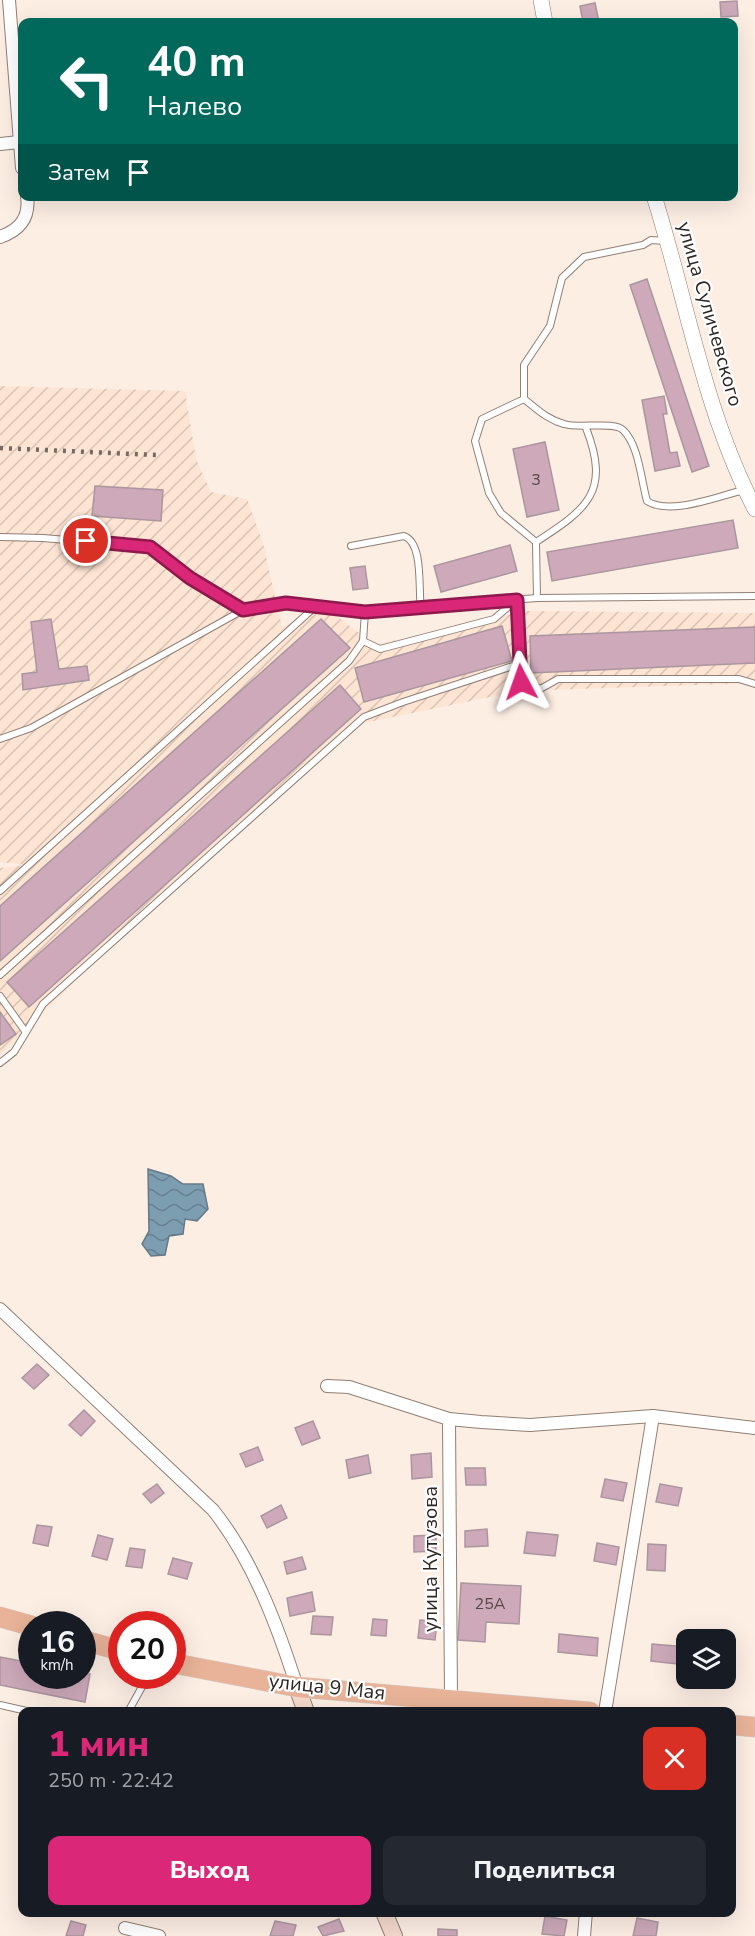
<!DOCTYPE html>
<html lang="ru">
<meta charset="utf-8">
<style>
:root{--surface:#171b24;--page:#242831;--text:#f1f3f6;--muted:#9ea1a6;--accent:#db2777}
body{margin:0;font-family:"Nunito Sans",sans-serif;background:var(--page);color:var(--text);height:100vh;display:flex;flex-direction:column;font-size:22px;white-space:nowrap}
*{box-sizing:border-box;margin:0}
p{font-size:20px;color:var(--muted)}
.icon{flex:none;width:33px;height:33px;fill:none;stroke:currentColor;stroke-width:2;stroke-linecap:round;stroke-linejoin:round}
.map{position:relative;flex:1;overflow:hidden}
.drawer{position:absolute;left:18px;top:1707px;width:718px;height:210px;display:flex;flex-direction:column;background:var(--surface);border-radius:12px;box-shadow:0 6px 24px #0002}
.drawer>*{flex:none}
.hud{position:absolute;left:18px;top:18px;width:720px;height:183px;border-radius:12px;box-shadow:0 6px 24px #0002;background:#00695c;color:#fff;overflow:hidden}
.controls{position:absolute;left:676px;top:1629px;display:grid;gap:12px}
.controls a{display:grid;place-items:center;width:60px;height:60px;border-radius:12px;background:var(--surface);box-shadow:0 6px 24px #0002;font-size:30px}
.speed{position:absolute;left:18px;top:1611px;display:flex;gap:12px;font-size:30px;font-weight:700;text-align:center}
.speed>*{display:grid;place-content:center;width:78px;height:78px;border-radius:50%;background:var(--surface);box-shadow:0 6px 24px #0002;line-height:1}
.speed small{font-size:15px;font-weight:400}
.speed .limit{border:9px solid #d22;background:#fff;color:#111}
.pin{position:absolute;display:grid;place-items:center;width:51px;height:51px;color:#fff;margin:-26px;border:3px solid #fff;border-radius:50%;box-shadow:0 2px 6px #0007}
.me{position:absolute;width:66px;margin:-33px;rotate:356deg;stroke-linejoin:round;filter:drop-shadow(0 0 4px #0008)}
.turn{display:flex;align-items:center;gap:21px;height:126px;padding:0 30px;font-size:27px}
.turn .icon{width:78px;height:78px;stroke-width:2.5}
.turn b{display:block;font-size:42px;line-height:51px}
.then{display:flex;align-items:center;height:57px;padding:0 30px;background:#0003;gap:12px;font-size:22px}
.round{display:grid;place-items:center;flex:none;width:63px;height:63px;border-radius:12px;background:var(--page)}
.headline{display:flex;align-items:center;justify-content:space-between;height:102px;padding:0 30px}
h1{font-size:36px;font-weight:800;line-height:45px;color:var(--accent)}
.cta{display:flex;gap:12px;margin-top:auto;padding:12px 30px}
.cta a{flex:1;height:69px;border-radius:12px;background:var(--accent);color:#fff;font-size:24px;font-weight:800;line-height:69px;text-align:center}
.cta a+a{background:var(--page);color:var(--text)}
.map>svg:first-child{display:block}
</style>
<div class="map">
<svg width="755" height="1936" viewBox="0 0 755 1936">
<defs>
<pattern id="industrial-furrows" width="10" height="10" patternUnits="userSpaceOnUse" patternTransform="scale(1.5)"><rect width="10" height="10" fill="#fee4d3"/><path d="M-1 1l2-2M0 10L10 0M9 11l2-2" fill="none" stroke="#dac3b5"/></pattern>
<pattern id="water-waves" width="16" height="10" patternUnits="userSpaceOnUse" patternTransform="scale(1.5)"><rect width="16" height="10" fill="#7d9db1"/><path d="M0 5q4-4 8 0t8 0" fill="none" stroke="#678090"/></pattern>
</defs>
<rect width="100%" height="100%" fill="#fdeee4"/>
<polygon fill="url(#industrial-furrows)" points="0,386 185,391 196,459 211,492 247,499 263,543 282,627 325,607 375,645 524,611 755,613 755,683 520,691 364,723 125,932 0,1055 0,868 25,865 0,862"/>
<polygon fill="url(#water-waves)" stroke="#657986" stroke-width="1.5" points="148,1169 171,1176 183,1184 203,1184 208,1209 197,1221 185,1219 183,1234 169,1236 165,1255 151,1256 142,1244 149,1231"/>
<g fill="#cda9b9" stroke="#ab969f" stroke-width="1.5">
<polygon points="737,1 738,16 721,17 720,2"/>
<polygon points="595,3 599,22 583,22 580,6"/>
<polygon points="647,279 709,466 692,472 630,285"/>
<polygon points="664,396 667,414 663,414 670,453 677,452 680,466 655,471 642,400"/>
<polygon points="545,442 559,510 527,517 513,449"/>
<polygon points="95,486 163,490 161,521 92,516"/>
<polygon points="733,520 738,548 552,581 547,552"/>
<polygon points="510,545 517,571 441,592 434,566"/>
<polygon points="365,566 368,588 353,590 350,568"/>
<polygon points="51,619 59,669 87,666 89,680 23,690 22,674 37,672 31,622"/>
<polygon points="321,619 350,648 0,961 0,906"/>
<polygon points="502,626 512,661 364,702 355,668"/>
<polygon points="755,627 755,663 531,673 530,636"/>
<polygon points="340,685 361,709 29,1007 7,982"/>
<polygon points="0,1012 16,1034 0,1045"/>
<polygon points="37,1364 49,1375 34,1389 22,1378"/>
<polygon points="84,1410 95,1421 81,1436 69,1425"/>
<polygon points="313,1421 320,1438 302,1445 295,1428"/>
<polygon points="258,1447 263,1460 246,1467 240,1454"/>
<polygon points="431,1453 432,1477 412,1479 411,1455"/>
<polygon points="368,1455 371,1473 349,1478 346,1460"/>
<polygon points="465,1468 485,1468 486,1485 466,1485"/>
<polygon points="605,1479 627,1483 623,1501 601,1497"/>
<polygon points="157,1484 164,1493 151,1503 143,1494"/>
<polygon points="660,1484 682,1488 678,1506 656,1502"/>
<polygon points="281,1505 287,1518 267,1528 261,1516"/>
<polygon points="37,1525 52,1527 48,1546 33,1543"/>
<polygon points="487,1529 488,1546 465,1547 465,1531"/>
<polygon points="527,1532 558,1535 555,1556 524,1553"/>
<polygon points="98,1535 113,1539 107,1560 92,1556"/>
<polygon points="436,1535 436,1551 414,1552 414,1536"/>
<polygon points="597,1543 619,1547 616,1565 594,1561"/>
<polygon points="648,1544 666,1545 665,1571 647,1570"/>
<polygon points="130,1548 145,1550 142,1568 126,1566"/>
<polygon points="302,1557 306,1569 287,1574 284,1562"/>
<polygon points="173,1558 192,1563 187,1579 168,1574"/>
<polygon points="461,1583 521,1586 519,1624 486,1622 485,1642 458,1640"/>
<polygon points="312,1592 315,1611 290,1616 287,1598"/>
<polygon points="313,1616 333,1617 331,1635 311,1634"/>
<polygon points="373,1619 387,1620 386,1636 371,1635"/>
<polygon points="420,1620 437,1622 435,1640 418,1638"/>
<polygon points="559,1634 598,1638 597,1656 558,1652"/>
<polygon points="652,1644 687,1647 687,1665 651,1661"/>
<polygon points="0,1657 32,1663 32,1676 90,1674 85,1702 0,1685"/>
<polygon points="545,1916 567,1920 564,1936 542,1934"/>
<polygon points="637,1918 658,1922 656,1936 633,1936"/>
<polygon points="339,1919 344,1931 323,1936 318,1927"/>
<polygon points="71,1921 86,1925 83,1936 66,1936"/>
<polygon points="275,1921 296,1925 293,1936 270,1936"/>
<polygon points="438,1929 457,1930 457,1936 438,1936"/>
</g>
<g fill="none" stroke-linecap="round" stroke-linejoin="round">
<defs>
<g id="service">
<path d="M665 241 651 240 643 245 584 257 562 278 550 326 524 365V399C537 409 548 420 564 424 579 429 614 421 623 430 639 445 641 480 647 501 670 516 718 496 744 490"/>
<path d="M524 399 482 419 475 441 489 493 501 513 536 542C587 509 611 492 586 428"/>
<polyline points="0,537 43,538 150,547 190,578 243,610 286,603 365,612 537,598 755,596"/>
<polyline points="536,542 537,598"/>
<path d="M351 546 404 536C424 543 418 590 421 609"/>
<polyline points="517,600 521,682 530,689 542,688 558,679 739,679 755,684"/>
<polyline points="363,641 380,649 494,619 516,600"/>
<polyline points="0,739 31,728 243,610"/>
<polyline points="0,891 316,606"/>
<polyline points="0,975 349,661 363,641 365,612"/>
<polyline points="0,996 25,1031"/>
<polyline points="0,1063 14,1052 43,1004 364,717 403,702 519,664"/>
<polyline points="0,1705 31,1712"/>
<polyline points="128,1712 148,1676"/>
</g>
<g id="minor">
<polyline points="9,0 22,168"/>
<polyline points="0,144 19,142"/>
<path d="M0 237C20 230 30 218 27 196"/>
<path d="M0 1309 213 1510C253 1560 278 1627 297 1687"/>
<polyline points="327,1386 349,1387 449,1419 481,1422 530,1425 653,1416 755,1428"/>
<polyline points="449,1419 451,1698"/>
<polyline points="605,1712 653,1416"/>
<polyline points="125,1928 159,1936"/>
<polyline points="584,1936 586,1912"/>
</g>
<g id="tertiary">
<polyline points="541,0 545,22"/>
<path d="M654 196C687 301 704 411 755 509"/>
</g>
<g id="secondary">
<polyline points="297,1687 306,1712"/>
<polyline points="384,1912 394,1936"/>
</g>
<g id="primary">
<polyline points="0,1617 32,1626"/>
<polyline points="82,1640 122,1651"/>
<polyline points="172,1663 297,1687 590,1712"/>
<polyline points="732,1725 755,1727"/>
</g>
</defs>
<use href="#service" stroke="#907f74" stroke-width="8"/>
<use href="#minor" stroke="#907f74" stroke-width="14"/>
<use href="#tertiary" stroke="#907f74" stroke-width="16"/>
<use href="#secondary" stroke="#907f74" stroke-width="18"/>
<use href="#primary" stroke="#d5d4d3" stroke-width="21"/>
<use href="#service" stroke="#fff" stroke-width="6"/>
<use href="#minor" stroke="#fff" stroke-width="12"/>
<use href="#tertiary" stroke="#fff" stroke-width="15"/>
<use href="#secondary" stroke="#f4d9cc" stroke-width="16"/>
<use href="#primary" stroke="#e8b398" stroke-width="20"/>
<polyline stroke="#756b64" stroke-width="4.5" stroke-dasharray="3 6" stroke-linecap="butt" points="0,448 156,455"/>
</g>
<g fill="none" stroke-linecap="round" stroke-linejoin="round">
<defs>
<polyline id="route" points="86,541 150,547 190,578 243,610 286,603 365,612 517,600 521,682"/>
</defs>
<use href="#route" stroke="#8e194d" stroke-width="15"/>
<use href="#route" stroke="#db2777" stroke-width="10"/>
</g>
<g text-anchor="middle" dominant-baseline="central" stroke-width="4.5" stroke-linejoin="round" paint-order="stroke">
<g font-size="16" fill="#554747">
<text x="536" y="480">3</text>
<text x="490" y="1604">25А</text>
</g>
<g font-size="20" fill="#2d2621" stroke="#fff">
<text transform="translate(710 314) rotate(74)">улица Суличевского</text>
<text transform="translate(430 1559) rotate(-90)">улица Кутузова</text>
<text transform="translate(327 1687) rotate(6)">улица 9 Мая</text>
</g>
</g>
</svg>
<div class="controls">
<a><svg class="icon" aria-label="layers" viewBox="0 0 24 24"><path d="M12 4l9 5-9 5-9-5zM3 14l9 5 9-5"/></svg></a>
</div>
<div class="speed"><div>16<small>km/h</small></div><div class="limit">20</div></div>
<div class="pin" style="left:86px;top:541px;background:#d93025"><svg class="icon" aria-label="arrive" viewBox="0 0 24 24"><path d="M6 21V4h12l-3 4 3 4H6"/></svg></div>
<svg class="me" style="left:521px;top:682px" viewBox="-20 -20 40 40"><path d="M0-17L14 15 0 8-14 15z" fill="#db2777" stroke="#fff" stroke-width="4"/></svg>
<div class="hud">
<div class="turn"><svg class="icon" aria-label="left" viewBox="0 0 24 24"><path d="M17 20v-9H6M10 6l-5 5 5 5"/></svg><div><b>40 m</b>Налево</div></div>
<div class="then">Затем<svg class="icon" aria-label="arrive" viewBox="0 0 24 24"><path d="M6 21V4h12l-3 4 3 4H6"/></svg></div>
</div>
<section class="drawer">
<div class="headline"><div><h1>1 мин</h1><p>250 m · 22:42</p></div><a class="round" style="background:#d93025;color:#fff"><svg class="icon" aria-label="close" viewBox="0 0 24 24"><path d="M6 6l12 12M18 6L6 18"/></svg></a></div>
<div class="cta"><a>Выход</a><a>Поделиться</a></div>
</section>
</div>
